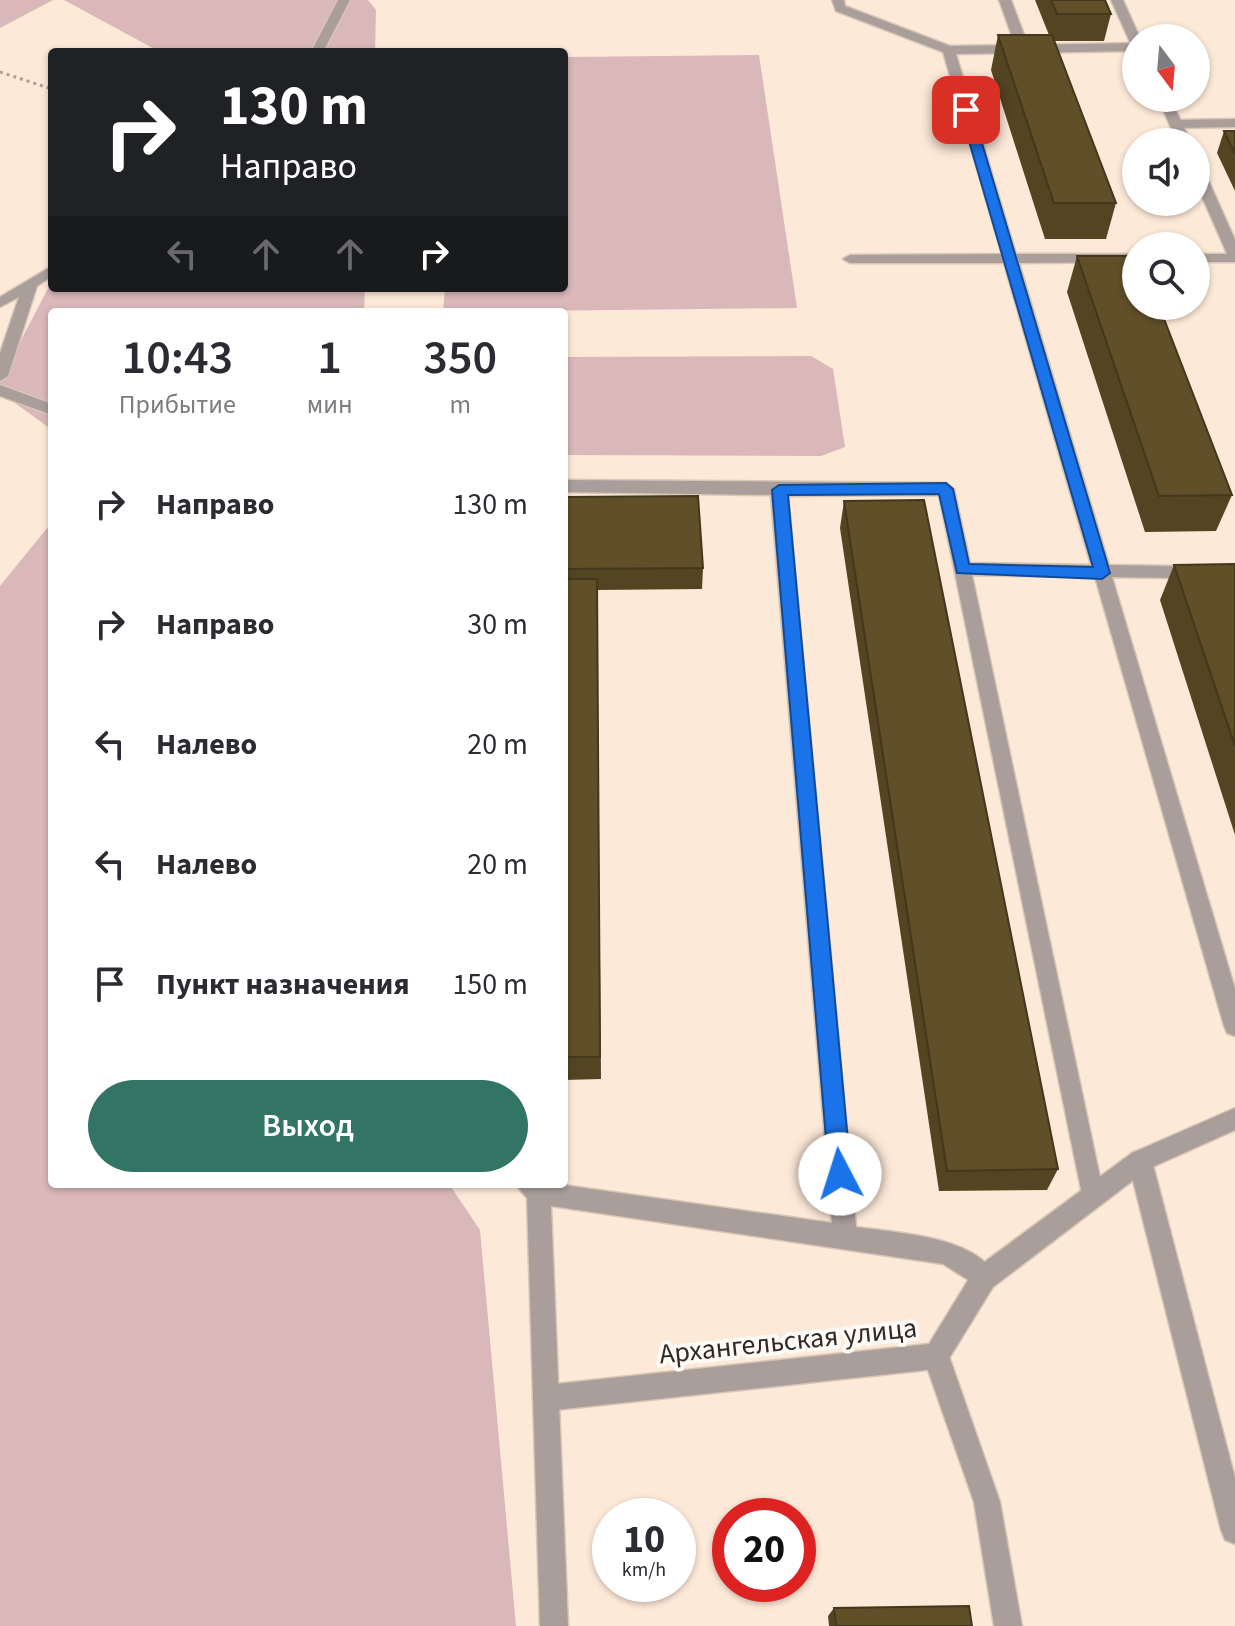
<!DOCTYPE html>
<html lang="ru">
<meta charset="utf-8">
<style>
:root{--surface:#fff;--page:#f7f7f7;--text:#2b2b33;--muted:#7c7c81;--accent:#337565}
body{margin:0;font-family:"Source Sans 3",sans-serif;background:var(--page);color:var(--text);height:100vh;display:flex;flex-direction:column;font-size:30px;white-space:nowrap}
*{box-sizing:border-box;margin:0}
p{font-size:26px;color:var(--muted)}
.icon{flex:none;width:44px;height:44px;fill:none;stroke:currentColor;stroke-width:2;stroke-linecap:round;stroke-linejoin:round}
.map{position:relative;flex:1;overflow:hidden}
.panel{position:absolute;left:48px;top:308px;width:520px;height:880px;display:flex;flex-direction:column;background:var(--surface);border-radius:8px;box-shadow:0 2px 6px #0004}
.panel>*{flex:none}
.banner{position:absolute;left:48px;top:48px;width:520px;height:244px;border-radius:8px;box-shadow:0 2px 6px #0004;background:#202124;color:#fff;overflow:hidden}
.needle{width:52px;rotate:164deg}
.tools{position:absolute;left:1122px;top:24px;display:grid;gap:16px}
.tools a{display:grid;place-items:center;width:88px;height:88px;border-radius:50%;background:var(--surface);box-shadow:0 2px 6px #0004;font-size:40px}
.speed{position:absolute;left:592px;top:1498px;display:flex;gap:16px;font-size:40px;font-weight:700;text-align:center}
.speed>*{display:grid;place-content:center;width:104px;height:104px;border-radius:50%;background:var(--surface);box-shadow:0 2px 6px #0004;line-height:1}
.speed small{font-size:20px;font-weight:400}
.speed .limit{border:12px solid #d22;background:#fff;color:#111}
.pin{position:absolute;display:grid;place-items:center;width:68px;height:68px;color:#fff;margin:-34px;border-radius:16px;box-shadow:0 4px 12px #0006}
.me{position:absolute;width:88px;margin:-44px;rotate:355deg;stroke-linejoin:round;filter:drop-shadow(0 0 6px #0008)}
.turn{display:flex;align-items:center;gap:28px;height:168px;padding:0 40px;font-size:36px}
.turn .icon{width:104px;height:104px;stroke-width:2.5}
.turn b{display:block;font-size:56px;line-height:68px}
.lanes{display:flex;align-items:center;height:76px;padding:0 40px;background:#0003;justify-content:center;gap:40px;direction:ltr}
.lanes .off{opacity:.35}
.eta{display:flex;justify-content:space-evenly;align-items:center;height:136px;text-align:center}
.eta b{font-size:48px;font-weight:600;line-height:56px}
.action{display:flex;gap:16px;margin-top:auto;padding:16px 40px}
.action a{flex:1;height:92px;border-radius:48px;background:var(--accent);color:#fff;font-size:32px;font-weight:600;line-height:92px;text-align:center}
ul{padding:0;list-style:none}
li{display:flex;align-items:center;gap:24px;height:120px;padding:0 40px}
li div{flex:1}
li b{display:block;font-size:30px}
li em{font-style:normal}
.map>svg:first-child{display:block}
</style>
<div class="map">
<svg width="1235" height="1626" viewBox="0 0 1235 1626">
<rect width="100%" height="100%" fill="#fde9d8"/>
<g fill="#dab8b9">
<polygon points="0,0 53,0 0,28"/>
<polygon points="64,0 368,0 376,10 375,52 160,52"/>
<polygon points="759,55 797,308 443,312 445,288 564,288 564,57"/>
<polygon points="52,281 52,288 365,288 364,312 52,312 52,430 0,392 0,380"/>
<polygon points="811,356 833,369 845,447 821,456 564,455 564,357"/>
<polygon points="52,522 52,1184 449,1184 480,1230 516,1626 0,1626 0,586"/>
</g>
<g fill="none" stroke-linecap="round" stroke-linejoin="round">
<defs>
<g id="service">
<polygon points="338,0 350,0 323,52 311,52"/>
<path d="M832 0H844L845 6 950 46 1015 45 999 0H1011L1028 45 1136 43V51L956 54 1016 254H1136V262L1019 263 1109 565 1235 567V579L1112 577 1235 989V1036L1227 1033 1224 1026 1095 577 972 575 1104 1196 1100 1204 1092 1207 1084 1204 939 495 788 496 856 1227C896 1233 979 1236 996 1278L993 1287 984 1290 943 1264 551 1206 568 1626H540L527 1198 515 1184H556L832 1223 771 495 564 492V480L946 483 954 489 970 563 1091 565 1004 263H850L843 259 850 255 1002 254 943 52 836 11Z"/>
<polygon points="1235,119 1235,127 1177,128 1170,124 1177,120"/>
<rect x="1196" y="254" width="39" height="8"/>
<polygon points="52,266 52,276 37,286 8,376 0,381 0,353 19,297 0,307 0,297"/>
<polygon points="0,385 52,404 52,415 0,396"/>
<polygon points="1140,1150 1148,1153 1152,1161 1235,1478 1235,1544 1225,1540 1221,1530 1128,1161 1132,1153"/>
<polygon points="936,1343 945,1347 949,1356 1000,1502 1022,1626 994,1626 974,1502 923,1356 927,1347"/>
</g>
<g id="minor">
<polygon points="1111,0 1123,0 1140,38 1136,38 1136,46 1130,42"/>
<polygon points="1158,98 1170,98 1191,142 1177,142"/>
<polygon points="1196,164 1203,168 1235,240 1235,260 1228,256 1196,183"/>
<polygon points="1235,1108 1235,1130 1148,1169 993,1287 945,1365 936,1369 546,1411 537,1407 533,1398 537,1389 546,1385 929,1344 975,1269 1132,1153"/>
</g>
</defs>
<use href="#service" stroke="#d8c6b7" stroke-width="3"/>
<use href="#minor" stroke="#d8c6b7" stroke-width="3"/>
<polyline stroke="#ae9f92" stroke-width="3" stroke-dasharray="3 4" stroke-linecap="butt" points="0,72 52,89"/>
<use href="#service" fill="#a99e9a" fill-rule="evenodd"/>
<use href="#minor" fill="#a99e9a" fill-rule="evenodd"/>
</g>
<g fill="#534422">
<polygon points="1035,0 1105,0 1111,14 1104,41 1054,41 1116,203 1106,239 1045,239 991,70 998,35 1049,35"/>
<polygon points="1224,131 1235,131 1235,191 1217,153"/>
<polygon points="1077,256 1232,495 1216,531 1145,532 1067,292"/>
<polygon points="564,497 703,568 702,589 597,590 601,1079 564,1080"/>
<polygon points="844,501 1058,1169 1047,1190 939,1191 840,528"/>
<polygon points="1235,564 1235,835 1160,600 1174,565"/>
<polygon points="834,1608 972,1626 829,1626 828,1616"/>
</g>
<g fill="#604f28" stroke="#43371c" stroke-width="2">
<polygon points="1051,0 1105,0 1111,14 1057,14"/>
<polygon points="998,35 1052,35 1116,203 1054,203"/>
<polygon points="1224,131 1235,131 1235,154"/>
<polygon points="1077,256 1136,256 1136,306 1159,306 1232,495 1159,496"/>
<polygon points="698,496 703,568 564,569 564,497"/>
<polygon points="924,500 1058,1169 947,1171 844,501"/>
<polygon points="1235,564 1235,746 1174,565"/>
<polygon points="564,579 597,579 600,1057 564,1057"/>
<polygon points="969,1606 972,1626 836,1626 834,1608"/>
</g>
<polygon fill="#1a73e8" stroke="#114b97" stroke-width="2" points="966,106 972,110 1110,573 1102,579 957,573 939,494 788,495 851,1174 848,1181 840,1184 832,1181 829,1174 772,490 779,485 946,483 953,489 969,564 1093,567 960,110"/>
<g text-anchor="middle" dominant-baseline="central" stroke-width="8" stroke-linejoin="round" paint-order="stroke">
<g font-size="28" fill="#312923" stroke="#fefaf6">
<text transform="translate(788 1341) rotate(-6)">Архангельская улица</text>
</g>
</g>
</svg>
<div class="tools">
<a><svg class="needle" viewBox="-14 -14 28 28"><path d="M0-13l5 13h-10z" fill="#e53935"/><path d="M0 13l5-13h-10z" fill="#7c7c81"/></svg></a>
<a><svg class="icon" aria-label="sound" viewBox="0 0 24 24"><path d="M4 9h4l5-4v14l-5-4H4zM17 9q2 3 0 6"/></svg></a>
<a><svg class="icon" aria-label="search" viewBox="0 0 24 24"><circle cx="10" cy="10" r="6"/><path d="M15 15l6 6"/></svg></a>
</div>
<div class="speed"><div>10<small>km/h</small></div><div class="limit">20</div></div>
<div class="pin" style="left:966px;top:110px;background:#d93025"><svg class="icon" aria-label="arrive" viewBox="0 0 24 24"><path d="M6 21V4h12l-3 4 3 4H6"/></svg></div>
<svg class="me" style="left:840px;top:1174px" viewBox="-20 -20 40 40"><circle r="19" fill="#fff"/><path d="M0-13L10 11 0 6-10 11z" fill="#1a73e8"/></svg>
<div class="banner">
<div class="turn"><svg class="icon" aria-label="right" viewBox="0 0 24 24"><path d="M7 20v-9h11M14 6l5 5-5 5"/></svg><div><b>130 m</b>Направо</div></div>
<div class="lanes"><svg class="icon off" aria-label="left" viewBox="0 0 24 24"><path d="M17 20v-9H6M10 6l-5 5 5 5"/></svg><svg class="icon off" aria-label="ahead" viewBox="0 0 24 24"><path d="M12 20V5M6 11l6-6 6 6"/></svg><svg class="icon off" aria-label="ahead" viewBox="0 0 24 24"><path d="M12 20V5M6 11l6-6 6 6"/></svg><svg class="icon" aria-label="right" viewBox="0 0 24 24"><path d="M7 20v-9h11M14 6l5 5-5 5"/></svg></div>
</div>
<section class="panel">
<div class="eta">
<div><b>10:43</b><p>Прибытие</p></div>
<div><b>1</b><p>мин</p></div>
<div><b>350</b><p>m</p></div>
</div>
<ul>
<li><svg class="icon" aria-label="right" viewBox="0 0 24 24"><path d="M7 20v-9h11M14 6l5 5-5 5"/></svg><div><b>Направо</b></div><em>130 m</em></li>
<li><svg class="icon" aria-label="right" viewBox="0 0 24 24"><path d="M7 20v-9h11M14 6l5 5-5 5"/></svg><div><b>Направо</b></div><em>30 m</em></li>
<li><svg class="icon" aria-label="left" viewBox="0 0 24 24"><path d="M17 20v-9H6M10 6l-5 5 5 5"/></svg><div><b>Налево</b></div><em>20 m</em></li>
<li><svg class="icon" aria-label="left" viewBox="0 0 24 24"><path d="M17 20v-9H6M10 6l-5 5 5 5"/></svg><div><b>Налево</b></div><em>20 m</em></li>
<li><svg class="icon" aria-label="arrive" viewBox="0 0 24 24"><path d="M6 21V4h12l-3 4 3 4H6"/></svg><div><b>Пункт назначения</b></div><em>150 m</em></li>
</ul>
<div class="action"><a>Выход</a></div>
</section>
</div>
